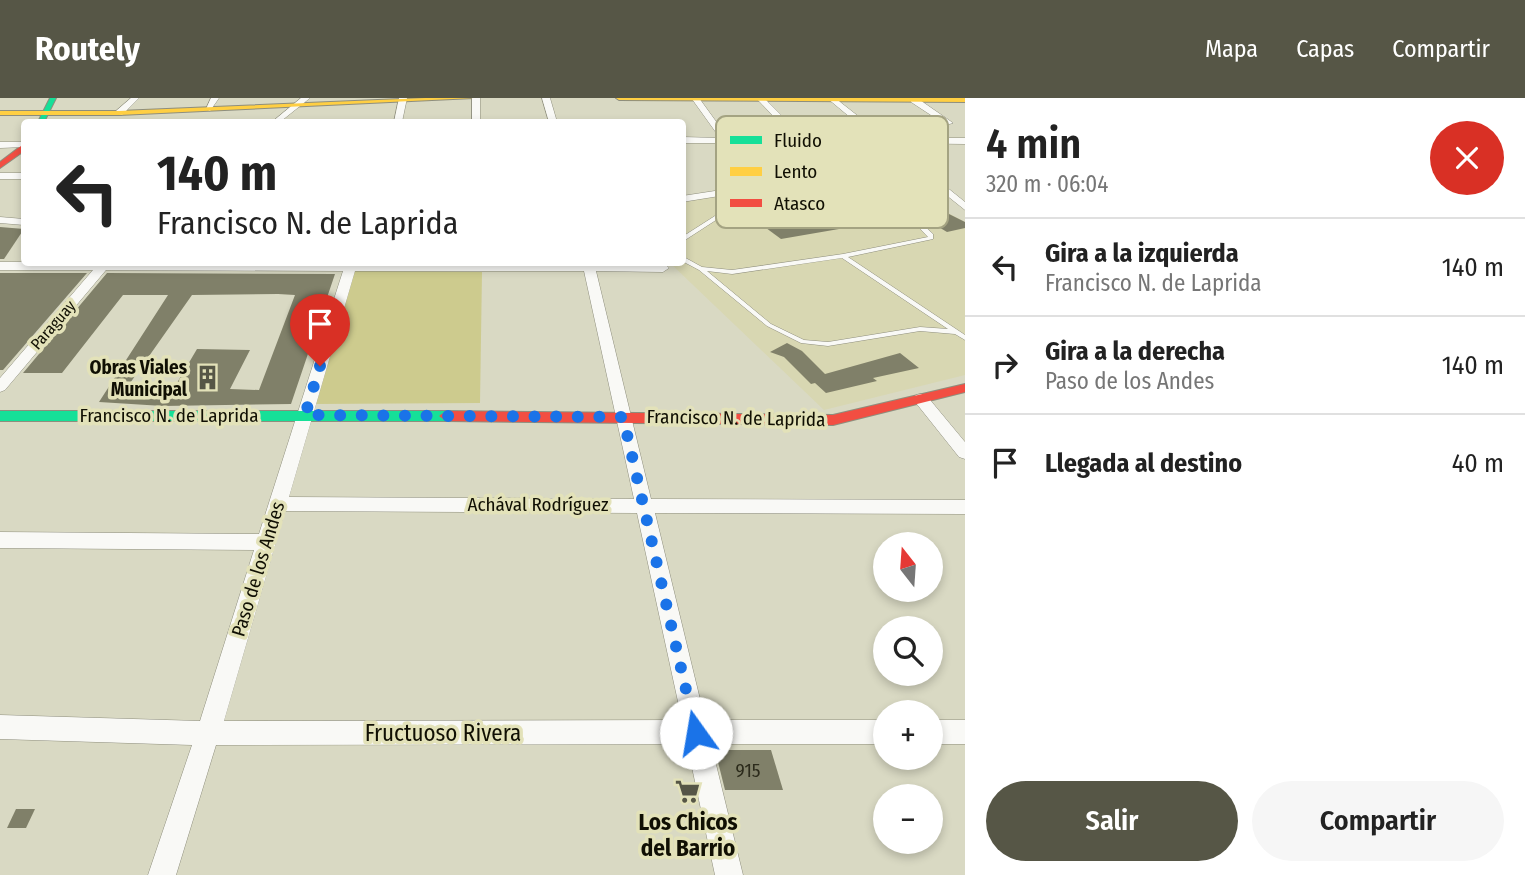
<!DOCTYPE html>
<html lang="es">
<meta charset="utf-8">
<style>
:root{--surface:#fff;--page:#f6f6f6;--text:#222;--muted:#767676;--line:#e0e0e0;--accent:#565646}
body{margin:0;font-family:"Fira Sans Condensed",sans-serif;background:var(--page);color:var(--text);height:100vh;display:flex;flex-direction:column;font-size:26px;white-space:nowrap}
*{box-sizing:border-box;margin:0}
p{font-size:23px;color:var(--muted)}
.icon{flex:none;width:38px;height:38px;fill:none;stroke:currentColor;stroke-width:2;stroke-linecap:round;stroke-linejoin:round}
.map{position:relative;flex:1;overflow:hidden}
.details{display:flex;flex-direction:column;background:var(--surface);width:560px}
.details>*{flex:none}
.top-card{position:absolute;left:21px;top:21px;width:665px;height:147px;border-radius:7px;box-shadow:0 4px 10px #0003;background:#fff;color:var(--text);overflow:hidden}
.needle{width:46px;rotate:343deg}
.controls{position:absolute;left:873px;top:434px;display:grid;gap:14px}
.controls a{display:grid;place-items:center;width:70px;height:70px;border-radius:50%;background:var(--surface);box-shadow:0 4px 10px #0003;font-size:35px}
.pin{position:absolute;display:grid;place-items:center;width:60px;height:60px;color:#fff;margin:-72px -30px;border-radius:50% 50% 50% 0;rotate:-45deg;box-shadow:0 0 7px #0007}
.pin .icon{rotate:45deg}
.me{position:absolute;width:77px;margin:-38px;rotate:347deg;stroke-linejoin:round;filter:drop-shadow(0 0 5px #0008)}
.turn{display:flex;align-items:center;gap:24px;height:147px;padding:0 21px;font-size:32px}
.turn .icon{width:91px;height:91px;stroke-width:2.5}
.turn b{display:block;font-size:49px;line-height:60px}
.round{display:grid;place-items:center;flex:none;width:74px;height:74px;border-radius:37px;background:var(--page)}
.headline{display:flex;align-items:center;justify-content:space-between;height:119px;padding:0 21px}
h1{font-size:42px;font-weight:600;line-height:52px}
.cta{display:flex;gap:14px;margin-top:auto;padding:14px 21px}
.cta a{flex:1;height:80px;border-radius:42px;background:var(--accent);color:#fff;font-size:28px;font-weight:600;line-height:80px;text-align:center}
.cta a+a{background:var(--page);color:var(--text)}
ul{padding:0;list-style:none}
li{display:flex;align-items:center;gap:21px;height:98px;padding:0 21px;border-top:2px solid var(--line)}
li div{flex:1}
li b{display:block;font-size:26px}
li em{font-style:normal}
header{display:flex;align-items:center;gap:42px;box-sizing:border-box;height:98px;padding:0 35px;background:var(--accent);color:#fff}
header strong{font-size:33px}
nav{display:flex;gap:38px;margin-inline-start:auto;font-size:24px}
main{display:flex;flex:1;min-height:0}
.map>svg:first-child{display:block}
</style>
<header>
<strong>Routely</strong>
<nav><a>Mapa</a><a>Capas</a><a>Compartir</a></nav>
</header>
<main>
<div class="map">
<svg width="965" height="777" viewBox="0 0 965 777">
<rect width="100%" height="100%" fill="#d9d9c3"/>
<polygon fill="#d8d7b2" points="876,76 965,124 965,277 824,312 670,165 682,164 683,103"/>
<polygon fill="#cdcb8e" points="353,173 482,174 480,305 314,306"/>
<g fill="#808069" fill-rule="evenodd">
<polygon points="935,109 965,124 965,130 947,134 912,113"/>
<polygon points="814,115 839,131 781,141 758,124"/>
<polygon points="0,129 24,131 4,161 0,161"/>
<polygon points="0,175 87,175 3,272 0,272"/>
<path d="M107 175 335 176 291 306 163 308 99 304 168 197H123L62 275H23ZM278 196 295 197 259 292 230 291 250 252 197 251 174 290 128 288 192 197Z"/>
<polygon points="787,245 802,253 825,276 900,255 919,270 873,280 877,283 826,295 815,285 811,286 784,259 770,254"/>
<polygon points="715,652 771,652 783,692 725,692"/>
<polygon points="16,711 35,711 26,730 7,730"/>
</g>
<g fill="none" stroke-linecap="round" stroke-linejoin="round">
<defs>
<g id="lane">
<polygon points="756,89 760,89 775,101 733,111 682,144 682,139 729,109 769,100 756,91"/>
<path d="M907 112 933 136V141L848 159 965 237V242L955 236 920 233 828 248 801 245 767 228 699 172 682 163V158L702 169 732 172 843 156 928 139 905 115 904 114ZM842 160 948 231 920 229 828 244 804 242 771 226 707 173 732 176Z"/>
</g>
<g id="street">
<polygon points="131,0 139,0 122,17 116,17 116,13"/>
<polygon points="211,0 219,0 210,13 206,11"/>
<polygon points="301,0 310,0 280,24 272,24"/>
<polygon points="399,0 407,0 402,24 394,24"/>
<rect x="472" y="0" width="8" height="24"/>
<polygon points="542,0 550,0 557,24 549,24"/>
<polygon points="699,0 728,40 794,40 757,1 764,0 804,40 875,40 827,0 835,0 886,40 965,40 965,46 892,45 965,104 965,112 881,45 732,45 765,89 763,91 682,104 682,98 754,87 723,45 682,45 682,39 720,40 692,1"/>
<polygon points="911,0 917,0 953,25 946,27 911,4"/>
<polygon points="0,44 24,44 24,49 0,50"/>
<rect x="0" y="75" width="24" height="6"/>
<polygon points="0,119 24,121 24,127 0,125"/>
<path d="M0 164H594L667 168 669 170 663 174 596 173 651 401 965 402V416L655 415 705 622H886V646H711L743 777H715L687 646 216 647 176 777H148L192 647 0 641V617L200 623 254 452 0 450V434L259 436 343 173 106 172 5 292 0 294V280L93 172H0ZM355 173H584L634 401 289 399ZM285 413 637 415 682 622 224 623Z"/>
<polygon points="921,296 926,297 965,344 965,361 959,359 916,305 913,301 916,297"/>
<rect x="931" y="622" width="34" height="24"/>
</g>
<g id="fast">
<polygon points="50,0 56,0 44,24 38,24"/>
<polygon points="0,313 446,313 453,318 446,323 0,323"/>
</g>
<g id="slow">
<polygon points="425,0 474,0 119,17 0,17 0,13 119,13"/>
<polygon points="616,0 965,0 965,4 619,2"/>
</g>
<g id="jam">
<polygon points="21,48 24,48 24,53 0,70 0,64"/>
<polygon points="965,286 965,294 833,327 446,323 439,318 446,313 833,317"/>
</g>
</defs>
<use href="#lane" stroke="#8e8e7d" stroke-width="1"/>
<use href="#street" stroke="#8e8e7d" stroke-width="1"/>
<use href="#fast" stroke="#8e8e7d" stroke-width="2"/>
<use href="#slow" stroke="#8e8e7d" stroke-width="2"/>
<use href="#jam" stroke="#8e8e7d" stroke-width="2"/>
<use href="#lane" fill="#f9f9f6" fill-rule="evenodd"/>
<use href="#street" fill="#f9f9f6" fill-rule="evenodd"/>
<use href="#fast" fill="#16e098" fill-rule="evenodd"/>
<use href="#slow" fill="#ffcf43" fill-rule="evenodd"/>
<use href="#jam" fill="#f24e42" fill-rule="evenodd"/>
</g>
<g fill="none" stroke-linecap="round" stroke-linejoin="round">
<polyline stroke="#1a73e8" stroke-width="12" stroke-dasharray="0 21.6" points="320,268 305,317 623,319 696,635"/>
</g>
<defs>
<symbol id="building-bare" viewBox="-9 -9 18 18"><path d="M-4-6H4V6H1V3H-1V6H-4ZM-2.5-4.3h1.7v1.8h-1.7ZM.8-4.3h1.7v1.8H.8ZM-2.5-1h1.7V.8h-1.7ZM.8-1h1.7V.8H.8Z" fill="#565646" stroke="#e3e2b9" stroke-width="2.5" paint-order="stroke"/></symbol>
<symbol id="supermarket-bare" viewBox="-9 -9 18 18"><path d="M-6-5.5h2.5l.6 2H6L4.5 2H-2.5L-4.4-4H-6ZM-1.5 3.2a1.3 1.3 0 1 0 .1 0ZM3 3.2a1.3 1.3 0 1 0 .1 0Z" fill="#565646" stroke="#e3e2b9" stroke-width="2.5" paint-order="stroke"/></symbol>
</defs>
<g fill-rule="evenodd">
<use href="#building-bare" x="190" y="262" width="35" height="35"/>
<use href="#supermarket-bare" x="670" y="676" width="35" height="35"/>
</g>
<g text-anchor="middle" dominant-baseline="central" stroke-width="7" stroke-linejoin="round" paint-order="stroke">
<g font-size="16" fill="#100f03" stroke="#e3e2b9">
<text transform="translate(53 227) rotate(-49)">Paraguay</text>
</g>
<g font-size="19" font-weight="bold" fill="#100f03" stroke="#e3e2b9" text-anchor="end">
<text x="187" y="269">Obras Viales<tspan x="187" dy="22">Municipal</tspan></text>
</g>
<g font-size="19" fill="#100f03" stroke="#e3e2b9">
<text x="169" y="317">Francisco N. de Laprida</text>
<text transform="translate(736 320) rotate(1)">Francisco N. de Laprida</text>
<text x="538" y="406">Achával Rodríguez</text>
<text transform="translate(258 471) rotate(-73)">Paso de los Andes</text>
</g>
<g font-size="19" fill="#2c2b1c">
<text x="748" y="672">915</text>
</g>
<g font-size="23" fill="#100f03" stroke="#e3e2b9">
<text x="443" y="635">Fructuoso Rivera</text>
</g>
<g font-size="23" font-weight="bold" fill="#100f03" stroke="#e3e2b9">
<text x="688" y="724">Los Chicos<tspan x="688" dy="26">del Barrio</tspan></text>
</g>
</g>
<rect x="716" y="18" width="232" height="112" rx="10" fill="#e3e2b9" stroke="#a4a382" stroke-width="2"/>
<rect x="730" y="38" width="32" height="8" fill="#16e098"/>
<rect x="730" y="69" width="32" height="9" fill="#ffcf43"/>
<rect x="730" y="101" width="32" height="8" fill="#f24e42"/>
<g font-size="19" fill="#100f03">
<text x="774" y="49">Fluido</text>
<text x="774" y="80">Lento</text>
<text x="774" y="112">Atasco</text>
</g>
</svg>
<div class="controls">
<a><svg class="needle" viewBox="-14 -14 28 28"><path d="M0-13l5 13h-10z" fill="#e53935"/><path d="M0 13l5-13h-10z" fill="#767676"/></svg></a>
<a><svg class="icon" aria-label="search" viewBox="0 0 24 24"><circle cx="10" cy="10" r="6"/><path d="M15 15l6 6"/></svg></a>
<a>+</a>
<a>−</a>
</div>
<div class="pin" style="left:320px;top:268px;background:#d93025"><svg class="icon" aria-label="arrive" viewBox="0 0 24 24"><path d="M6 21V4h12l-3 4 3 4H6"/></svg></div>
<svg class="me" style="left:696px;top:635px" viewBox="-20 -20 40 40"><circle r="19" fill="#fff"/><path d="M0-13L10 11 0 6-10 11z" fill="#1a73e8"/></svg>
<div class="top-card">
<div class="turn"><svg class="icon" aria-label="left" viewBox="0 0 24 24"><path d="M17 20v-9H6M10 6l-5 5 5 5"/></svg><div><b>140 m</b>Francisco N. de Laprida</div></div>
</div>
</div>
<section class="details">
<div class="headline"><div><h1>4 min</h1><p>320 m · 06:04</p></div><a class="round" style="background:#d93025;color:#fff"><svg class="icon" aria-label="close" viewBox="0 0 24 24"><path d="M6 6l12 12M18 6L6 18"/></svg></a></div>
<ul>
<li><svg class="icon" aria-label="left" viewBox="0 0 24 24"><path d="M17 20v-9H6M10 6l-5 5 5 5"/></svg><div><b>Gira a la izquierda</b><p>Francisco N. de Laprida</p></div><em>140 m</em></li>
<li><svg class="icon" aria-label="right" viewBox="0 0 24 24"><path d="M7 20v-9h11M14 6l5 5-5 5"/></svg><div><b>Gira a la derecha</b><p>Paso de los Andes</p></div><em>140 m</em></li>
<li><svg class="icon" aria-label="arrive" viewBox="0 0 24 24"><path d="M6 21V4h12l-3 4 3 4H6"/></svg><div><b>Llegada al destino</b></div><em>40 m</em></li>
</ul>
<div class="cta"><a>Salir</a><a>Compartir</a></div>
</section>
</main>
